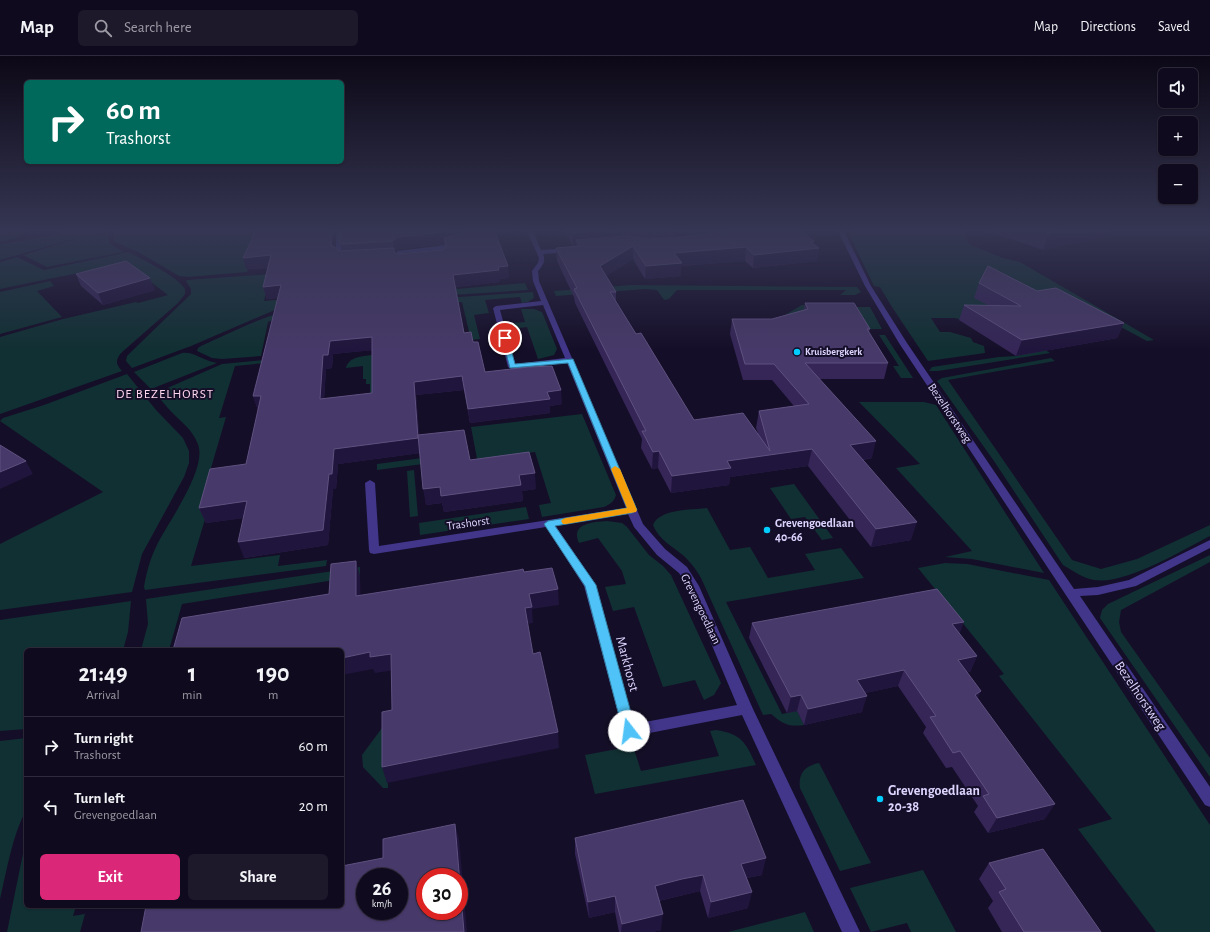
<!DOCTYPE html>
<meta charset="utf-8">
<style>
:root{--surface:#100a1e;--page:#1e182b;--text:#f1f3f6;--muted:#9c9aa4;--line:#302b3c;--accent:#db2777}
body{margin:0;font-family:"Alegreya Sans",sans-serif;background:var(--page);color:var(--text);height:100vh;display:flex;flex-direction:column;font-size:15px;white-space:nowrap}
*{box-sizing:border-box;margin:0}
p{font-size:13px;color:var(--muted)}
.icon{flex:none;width:22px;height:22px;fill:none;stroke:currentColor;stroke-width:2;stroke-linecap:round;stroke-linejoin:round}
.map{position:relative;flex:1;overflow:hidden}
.details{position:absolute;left:24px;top:592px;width:320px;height:260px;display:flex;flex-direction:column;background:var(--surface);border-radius:6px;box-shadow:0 1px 3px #0004,0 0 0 1px var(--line)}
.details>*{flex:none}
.top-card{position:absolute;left:24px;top:24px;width:320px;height:84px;border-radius:6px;box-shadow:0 1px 3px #0004,0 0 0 1px var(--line);background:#00695c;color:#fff;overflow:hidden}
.fabs{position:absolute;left:1158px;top:12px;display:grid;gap:8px}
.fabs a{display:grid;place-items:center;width:40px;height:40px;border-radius:6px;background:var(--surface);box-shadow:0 1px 3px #0004,0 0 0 1px var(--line);font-size:20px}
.speed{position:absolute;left:356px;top:812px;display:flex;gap:8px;font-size:20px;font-weight:700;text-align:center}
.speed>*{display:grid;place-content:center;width:52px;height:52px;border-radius:50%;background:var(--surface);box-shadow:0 1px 3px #0004,0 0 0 1px var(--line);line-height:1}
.speed small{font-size:10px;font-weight:400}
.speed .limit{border:6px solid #d22;background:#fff;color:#111}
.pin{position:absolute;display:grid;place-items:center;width:34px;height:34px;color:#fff;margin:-17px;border:2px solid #fff;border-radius:50%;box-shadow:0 1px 4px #0007}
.me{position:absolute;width:44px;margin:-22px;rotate:345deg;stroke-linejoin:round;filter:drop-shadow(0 0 3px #0008)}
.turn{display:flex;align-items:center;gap:14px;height:84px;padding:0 16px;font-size:18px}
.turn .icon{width:52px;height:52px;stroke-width:2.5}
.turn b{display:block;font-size:28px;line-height:34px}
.eta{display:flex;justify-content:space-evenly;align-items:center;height:68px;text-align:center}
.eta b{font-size:24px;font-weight:700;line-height:28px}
.primary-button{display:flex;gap:8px;margin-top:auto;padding:8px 16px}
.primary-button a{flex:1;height:46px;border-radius:6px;background:var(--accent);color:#fff;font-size:16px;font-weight:700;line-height:46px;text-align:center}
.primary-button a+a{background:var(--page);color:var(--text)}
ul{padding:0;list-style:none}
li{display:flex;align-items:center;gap:12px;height:60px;padding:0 16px;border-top:1px solid var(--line)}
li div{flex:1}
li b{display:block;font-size:15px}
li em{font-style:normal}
header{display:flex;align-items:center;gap:24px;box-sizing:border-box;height:56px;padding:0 20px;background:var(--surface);border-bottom:1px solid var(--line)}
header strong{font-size:19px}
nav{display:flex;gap:22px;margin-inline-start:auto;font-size:14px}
.search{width:280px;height:36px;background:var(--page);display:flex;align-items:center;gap:10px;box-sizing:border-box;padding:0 14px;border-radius:6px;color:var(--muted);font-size:15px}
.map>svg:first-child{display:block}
</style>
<header>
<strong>Map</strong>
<div class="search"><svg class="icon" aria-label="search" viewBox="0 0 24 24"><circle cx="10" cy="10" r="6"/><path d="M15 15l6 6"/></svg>Search here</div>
<nav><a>Map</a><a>Directions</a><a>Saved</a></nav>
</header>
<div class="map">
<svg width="1210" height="876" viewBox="0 0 1210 876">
<rect width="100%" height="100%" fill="#150e28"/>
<g fill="#113033">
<polygon points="0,173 31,173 15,183 0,186"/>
<polygon points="60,173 113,173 108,176 70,184 0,204 0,188 62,178"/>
<polygon points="119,173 262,173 247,216 188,221 179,220 140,197 117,187 114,185 113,178"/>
<polygon points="877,173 957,173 964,176 969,188 1003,202 1020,206 1154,284 1147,285 1119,270 1000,256 989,258 1050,297 938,315 929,315 932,311 999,301 1016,300 1027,285 955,262 931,262 940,276 950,276 971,282 973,286 984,290 985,297 928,305 892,251 880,231 874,230 848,176 858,174"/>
<polygon points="108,177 110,188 124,196 47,211 23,199 79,182"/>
<path d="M128 196C142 203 177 220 185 233V238L178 247 121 297C115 305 116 308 122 315L0 358V281L63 263 136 246 138 247 168 239 135 214 83 216 0 233V206L17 201 44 214Z"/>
<polygon points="271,218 264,245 343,238 400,236 456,231 457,233 525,227 528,234 298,249 277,253 191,290 132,312 126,305 127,300 133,294 191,238 191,233 186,225 187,224"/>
<polygon points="50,225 54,230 37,235 62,261 0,278 0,236"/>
<polygon points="631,229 842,231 857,231 861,236 855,239 840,239 846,234 677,234 669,243 664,244 657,234 645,233 556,240 554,235"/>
<path d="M533 236 534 242 528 246 522 247 520 241 485 244 489 257 474 259 480 283 471 284 462 246 282 260 268 266 261 300 222 303 212 302 197 295 198 292 201 290C233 276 265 258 300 252Z"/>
<polygon points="802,249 855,249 856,251 870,251 882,273 859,273 788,266 785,259"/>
<polygon points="521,253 534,253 542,256 557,293 554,299 538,303 527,271 513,273 512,267 525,266"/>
<polygon points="879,279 885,279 913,322 901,322 893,310 899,310"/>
<path d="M182 297C193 295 204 305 217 307L151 333 134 316Z"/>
<path d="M374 299 375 337 370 338V328H366V323H363V310L346 312C349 300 364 300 374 299Z"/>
<path d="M306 300 305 303 235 310 219 362 226 361 206 429V460L191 510 280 499 278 510 327 504 326 510 145 534 144 531C146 518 150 503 156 491 167 467 210 411 197 386 191 371 177 363 167 351 163 347 160 342 156 337L222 308Z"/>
<path d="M1051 302 1055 305 948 324 1072 504 1101 513 1137 503 1210 469V480C1181 495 1125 529 1094 524 1083 522 1073 515 1063 509L994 405 937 325 942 322Z"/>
<polygon points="127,318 156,354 183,382 189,395 189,407 184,421 142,498 132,536 0,554 0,488 103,436 0,365 3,362 44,349"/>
<polygon points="859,346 924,346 936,349 1044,517 972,503 945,501 972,495 896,412 920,408"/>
<path d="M582 358 616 439C614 446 610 448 604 451L542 461 539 449 551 447 535 396 477 403 471 371Z"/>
<polygon points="468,396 469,402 377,414 377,408"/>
<polygon points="414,414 418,460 410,461 407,415"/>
<polygon points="794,428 833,482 822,484 805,461 791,463 770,432"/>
<polygon points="526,451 529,463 420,479 419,467"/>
<path d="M707 452 730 494 750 491 768 522 815 514 805 498 841 492 864 522 726 546 782 658 797 655 804 669C788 671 783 668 771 658L763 659 701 522C696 513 691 507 684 500 672 490 659 484 653 469 659 453 691 454 707 452Z"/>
<path d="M607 465 622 467 627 471 649 499 663 510 671 519 721 627 714 639 704 644 695 624 663 631 634 551 613 555 605 531 626 528 622 515 598 482 579 487C570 467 593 466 607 465Z"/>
<polygon points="1210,499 1210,506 1121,554 1119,566 1121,576 1210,702 1210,721 1100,562 1102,554 1108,548"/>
<polygon points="945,507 967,508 1049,524 1210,769 1210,876 1156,876 1078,773 1112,763 999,620 1004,618 918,512"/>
<polygon points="360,511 360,520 182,548 169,594 141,594 148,568 146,543"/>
<polygon points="131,545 128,576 123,594 26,594 26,673 0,675 0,564"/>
<polygon points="382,672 387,672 388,732 383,732 363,711 362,699"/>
<path d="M716 674C742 678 746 687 756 709L595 738 585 699 633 690 641 715 719 700 710 675Z"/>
<path d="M26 682V754C12 781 7 813 0 843V685Z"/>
<path d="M819 707 871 807 840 815 800 732C798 717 805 710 819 707Z"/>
<polygon points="26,783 26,850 76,850 73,860 85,858 80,876 7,876"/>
<polygon points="923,814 956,876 911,876 907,867 871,876 850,832"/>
<polygon points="805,856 814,876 728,876"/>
</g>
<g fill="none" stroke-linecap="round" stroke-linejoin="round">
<g fill="#41368a" fill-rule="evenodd">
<polygon points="337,173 343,173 341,199 346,203 343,205 335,200"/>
<path d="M526 173H532L541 194 570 192 573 194 570 196 543 198C546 205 543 209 538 215L539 225 643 468 665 493 687 511 699 530 753 653 860 876H842L742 659 629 681 624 679 584 530 546 471 374 498 370 497 369 494 365 427 370 424 375 427 379 490 626 452 567 307 512 313 508 311 493 252 496 250 541 245 533 225 532 215 538 207 539 202ZM543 249 565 302 515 308 500 254ZM628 458 634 471 657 499 679 517 687 530 737 649 634 668 596 529 555 469Z"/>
<polygon points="837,173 843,173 871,230 907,287 1074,533 1098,531 1129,524 1210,484 1210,492 1136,530 1098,539 1080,540 1210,731 1210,751 1205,749 899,287 865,230"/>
<polygon points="458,186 461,188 460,189 444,192 445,203 436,204 436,202 440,201 439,194 402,197 403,204 407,206 404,208 397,206 397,195 438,190"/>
</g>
</g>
<g fill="#352657" fill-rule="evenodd">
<path d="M336 173 334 191 340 195H342L340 187 341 173H507L508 176 496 177 509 222 500 223V226L455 231 464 277 473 286 485 316 562 348 550 350V357L470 367 464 334 416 339 419 379 470 404 536 433 522 435 523 445 444 456 442 447 426 449 420 397 338 408 336 433H333L328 489 244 502 243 462 206 467 199 452 246 408 258 354 253 340 278 242 267 243 263 231 268 212 246 213ZM445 187 446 191 442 194 398 198 395 196 399 193 438 189ZM372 294V337L324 343 326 313 332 312 333 298Z"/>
<path d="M563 173H798L814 188 819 192 817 205 753 212 745 205 681 210V220L645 223 633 203 606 220 616 236V245L636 278 694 364 758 377 756 372 759 355 794 350 772 324H743L730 278 732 263H772L804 254 805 247 870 273 869 276 888 307 884 323H819L872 402 863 404 911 484 871 491 808 410 730 421 729 429 671 437 658 412 652 413 641 392 642 383 575 247 574 241 557 205 556 192 576 190H573ZM618 175 622 180H618Z"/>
<polygon points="982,173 1107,173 1104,181 1043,194"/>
<polygon points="76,218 155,234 103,249 81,230"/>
<polygon points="979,227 1037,235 1124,267 1117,282 1016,300 959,264 964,249 988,249 974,242"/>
<polygon points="752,567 959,578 977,600 970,616 967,616 978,642 1045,763 988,777 974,756 978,750 952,711 946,712 923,677 926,671 898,630 865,637 862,656 804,669 797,655 787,657 749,582"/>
<polygon points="575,782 762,819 747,822 748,852 708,862 700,835 659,845 661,874 652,876 619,876 615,856 589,862 575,798"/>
<polygon points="989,807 1101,876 1002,876 988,852 993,845 979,823"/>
</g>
<g fill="#20153c">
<polygon points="332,173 336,173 334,200 331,189"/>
<polygon points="461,173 463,184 438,189 399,193 394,197 393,185 397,181"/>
<polygon points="492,173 507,173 508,176 493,177"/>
<polygon points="693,173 724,173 723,182 673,188 674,175"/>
<polygon points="1069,173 1107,173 1104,181 1043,194 1049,177"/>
<polygon points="618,174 618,187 576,184 576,190 573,190 573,177"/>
<polygon points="814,185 813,193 819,192 817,205 753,212 754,199"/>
<polygon points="633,190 633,203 600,224 600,210"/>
<polygon points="746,191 745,205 681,210 681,220 645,223 646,210 674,197"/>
<polygon points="271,199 274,211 246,213 243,202"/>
<polygon points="508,210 509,222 500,223 500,226 454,231 453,219 498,211"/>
<polygon points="150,222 155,234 103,249 98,237"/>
<polygon points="281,229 284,241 267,243 263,231"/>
<polygon points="1124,267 1117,282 1016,300 1022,284"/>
<polygon points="372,281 375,294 333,298 332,312 326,313 323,358 320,343 323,299 330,285"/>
<polygon points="462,320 464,334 416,339 421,397 338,408 336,433 333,433 328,489 244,502 238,486 329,418 334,393 414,326"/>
<polygon points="561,334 562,348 550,350 550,357 470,367 468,353 547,336"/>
<polygon points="253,340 261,340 258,355"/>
<polygon points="876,385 872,402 846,406 850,389"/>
<polygon points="812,393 808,410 730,421 729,429 671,437 672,420 727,405"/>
<polygon points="659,395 658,412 652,413 653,396"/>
<polygon points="26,405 33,418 0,433 0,416"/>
<polygon points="535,417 536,433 522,435 523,445 444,456 442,447 426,449 423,433"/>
<polygon points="247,445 253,461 206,467 199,452"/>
<polygon points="917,466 911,484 871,491 876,473"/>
<polygon points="356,505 360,520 361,556 356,540"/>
<polygon points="558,533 559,549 532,553 533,567 526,568 525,552 529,538"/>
<polygon points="964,566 958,582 952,568"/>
<polygon points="194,592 195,594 182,594"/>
<polygon points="370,596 391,598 395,614 375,617 373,613 342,619 342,602"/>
<polygon points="977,600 970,616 951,620 958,604"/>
<polygon points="904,614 898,630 852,640 857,624"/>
<polygon points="981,635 974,650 975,639"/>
<polygon points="801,639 797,655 787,657 791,641"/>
<polygon points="867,640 862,656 804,669 808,653"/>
<polygon points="558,676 559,692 387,727 382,711"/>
<polygon points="1055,748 1045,763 988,777 997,762"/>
<polygon points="455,768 459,783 467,876 464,876"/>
<polygon points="766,802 762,819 737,824 741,808"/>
<polygon points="703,819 700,835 654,846 655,830 682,823"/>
<polygon points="752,836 748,852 708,862 711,846"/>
<polygon points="615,840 615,856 589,862 588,846"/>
<polygon points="663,858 661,874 652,876 621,876 622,868"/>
</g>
<g fill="#473969" stroke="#5f5180" fill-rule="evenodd">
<path d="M256 173H332L331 189 340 195 394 192V196L398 198 442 194 446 191 444 182 465 177 466 176 461 173H494L508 210 498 211 499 214 453 219 464 277 471 276 473 286H478L485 316 529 311 552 310 561 334 547 336 550 343 468 353 462 320 414 326 418 382 334 393 332 418H329L323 474 238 486 247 445 199 452 210 413 246 408 261 340H253L281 229 263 231 271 199 243 202 253 181ZM372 281V337L320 343 323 299H328L330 285Z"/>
<polygon points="341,173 461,173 436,177 397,181 393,185 342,188 340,187"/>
<polygon points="570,173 617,173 618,174 573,177"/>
<polygon points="628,173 693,173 674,175 634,175"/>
<polygon points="728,173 798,173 814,185 811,186 819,192 754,199 746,191 674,197 682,207 646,210 633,190 600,210 616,236 610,236 636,278 641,277 694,364 743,357 770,395 759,355 809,348 774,308 745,308 732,263 772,263 808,253 805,247 854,247 870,273 867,273 888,307 805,307 876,385 850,389 917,466 876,473 812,393 727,405 731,412 672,420 659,395 653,396 642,375 646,375 574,233 577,232 556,192 580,190 576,184 625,180 650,183 675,182 724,176"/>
<polygon points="1036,173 1069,173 1049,177"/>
<polygon points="126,205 150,222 98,237 76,218"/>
<polygon points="988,210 1037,235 1056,232 1124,267 1022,284 964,249 1021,250 979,227"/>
<polygon points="464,374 470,404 529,396 535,417 519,419 521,429 441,440 440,431 423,433 418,379"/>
<polygon points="0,389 26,405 0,416"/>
<polygon points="356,505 356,540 519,514 523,513 524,516 552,512 558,533 529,538 532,551 525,552 533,598 540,596 558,676 382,711 382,656 392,654 391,598 370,601 370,596 342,602 342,594 193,594 194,592 182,594 173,594 182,562 329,538 331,508"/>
<polygon points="937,533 964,566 952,568 977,600 958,604 981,635 975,639 1055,748 997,762 983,740 989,738 960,695 953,697 930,661 936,660 904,614 857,624 867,640 808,653 801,639 791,641 752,567"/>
<polygon points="743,744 766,802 741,808 752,836 711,846 703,819 682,823 655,830 663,858 622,868 615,840 588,846 575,782"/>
<path d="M455 768 464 876H141L146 850H342V810L383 802V783ZM365 821H399V855H365ZM425 821H459V855H425Z"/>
<polygon points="1043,793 1101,876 1024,876 999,836 1006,833 989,807"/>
</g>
<linearGradient id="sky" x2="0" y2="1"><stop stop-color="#0c0816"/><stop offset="0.59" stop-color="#353653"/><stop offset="1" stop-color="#353653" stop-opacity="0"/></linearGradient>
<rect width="1210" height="295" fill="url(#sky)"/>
<polygon fill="#4fc3f7" stroke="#337fa1" points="503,280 508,282 515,308 573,303 637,454 632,457 555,470 596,529 636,675 634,679 629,680 625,679 623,675 585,530 544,468 548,465 627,452 568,307 510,312 502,282"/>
<polygon fill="#f59e0b" points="615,410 620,413 637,454 636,456 566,468 563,468 561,465 563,463 566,462 627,452 611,413"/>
<g fill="#01cdff" stroke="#150e28" stroke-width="1.5">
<circle cx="797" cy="296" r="4"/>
<circle cx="767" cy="474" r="4"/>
<circle cx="880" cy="743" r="4"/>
</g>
<g text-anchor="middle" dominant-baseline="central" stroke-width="4" stroke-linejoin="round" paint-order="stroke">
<g font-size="10" font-weight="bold" fill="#ded5ff" stroke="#150e28" text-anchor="start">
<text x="805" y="296">Kruisbergkerk</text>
</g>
<g font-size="12" fill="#ded5ff" stroke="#150e28">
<text transform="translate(950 357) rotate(56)">Bezelhorstweg</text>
<text transform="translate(468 467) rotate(-8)">Trashorst</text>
<text transform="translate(701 553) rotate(64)">Grevengoedlaan</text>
</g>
<g font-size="12" font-weight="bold" fill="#ded5ff" stroke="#150e28" text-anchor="start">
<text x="775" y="467">Grevengoedlaan<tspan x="775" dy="14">40-66</tspan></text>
</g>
<g font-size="13" letter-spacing="1" fill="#ffd7ed" stroke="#150e28">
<text x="165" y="338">DE BEZELHORST</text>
</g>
<g font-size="14" fill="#ded5ff" stroke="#150e28">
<text transform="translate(627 608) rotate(75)">Markhorst</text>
<text transform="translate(1140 640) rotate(56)">Bezelhorstweg</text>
</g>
<g font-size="14" font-weight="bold" fill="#ded5ff" stroke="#150e28" text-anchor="start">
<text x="888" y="735">Grevengoedlaan<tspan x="888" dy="16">20-38</tspan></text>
</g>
</g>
</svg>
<div class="fabs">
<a><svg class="icon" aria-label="sound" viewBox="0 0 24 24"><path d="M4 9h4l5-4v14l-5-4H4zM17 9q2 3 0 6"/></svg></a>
<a>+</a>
<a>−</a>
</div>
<div class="speed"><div>26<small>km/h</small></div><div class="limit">30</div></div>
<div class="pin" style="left:505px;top:282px;background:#d93025"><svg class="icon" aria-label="arrive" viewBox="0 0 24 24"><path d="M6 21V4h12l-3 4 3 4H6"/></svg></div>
<svg class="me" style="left:629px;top:675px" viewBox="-20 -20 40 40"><circle r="19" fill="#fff"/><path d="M0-13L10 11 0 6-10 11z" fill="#4fc3f7"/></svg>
<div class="top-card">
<div class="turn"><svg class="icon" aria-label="right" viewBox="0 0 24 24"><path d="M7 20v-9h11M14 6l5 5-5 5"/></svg><div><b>60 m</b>Trashorst</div></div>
</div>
<section class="details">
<div class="eta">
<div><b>21:49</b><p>Arrival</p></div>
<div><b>1</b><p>min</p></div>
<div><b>190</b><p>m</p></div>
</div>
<ul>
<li><svg class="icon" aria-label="right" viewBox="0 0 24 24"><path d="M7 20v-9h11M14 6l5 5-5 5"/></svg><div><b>Turn right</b><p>Trashorst</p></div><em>60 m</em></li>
<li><svg class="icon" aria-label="left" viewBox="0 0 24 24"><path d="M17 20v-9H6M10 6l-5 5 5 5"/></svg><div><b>Turn left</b><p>Grevengoedlaan</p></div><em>20 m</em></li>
</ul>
<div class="primary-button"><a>Exit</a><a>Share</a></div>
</section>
</div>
